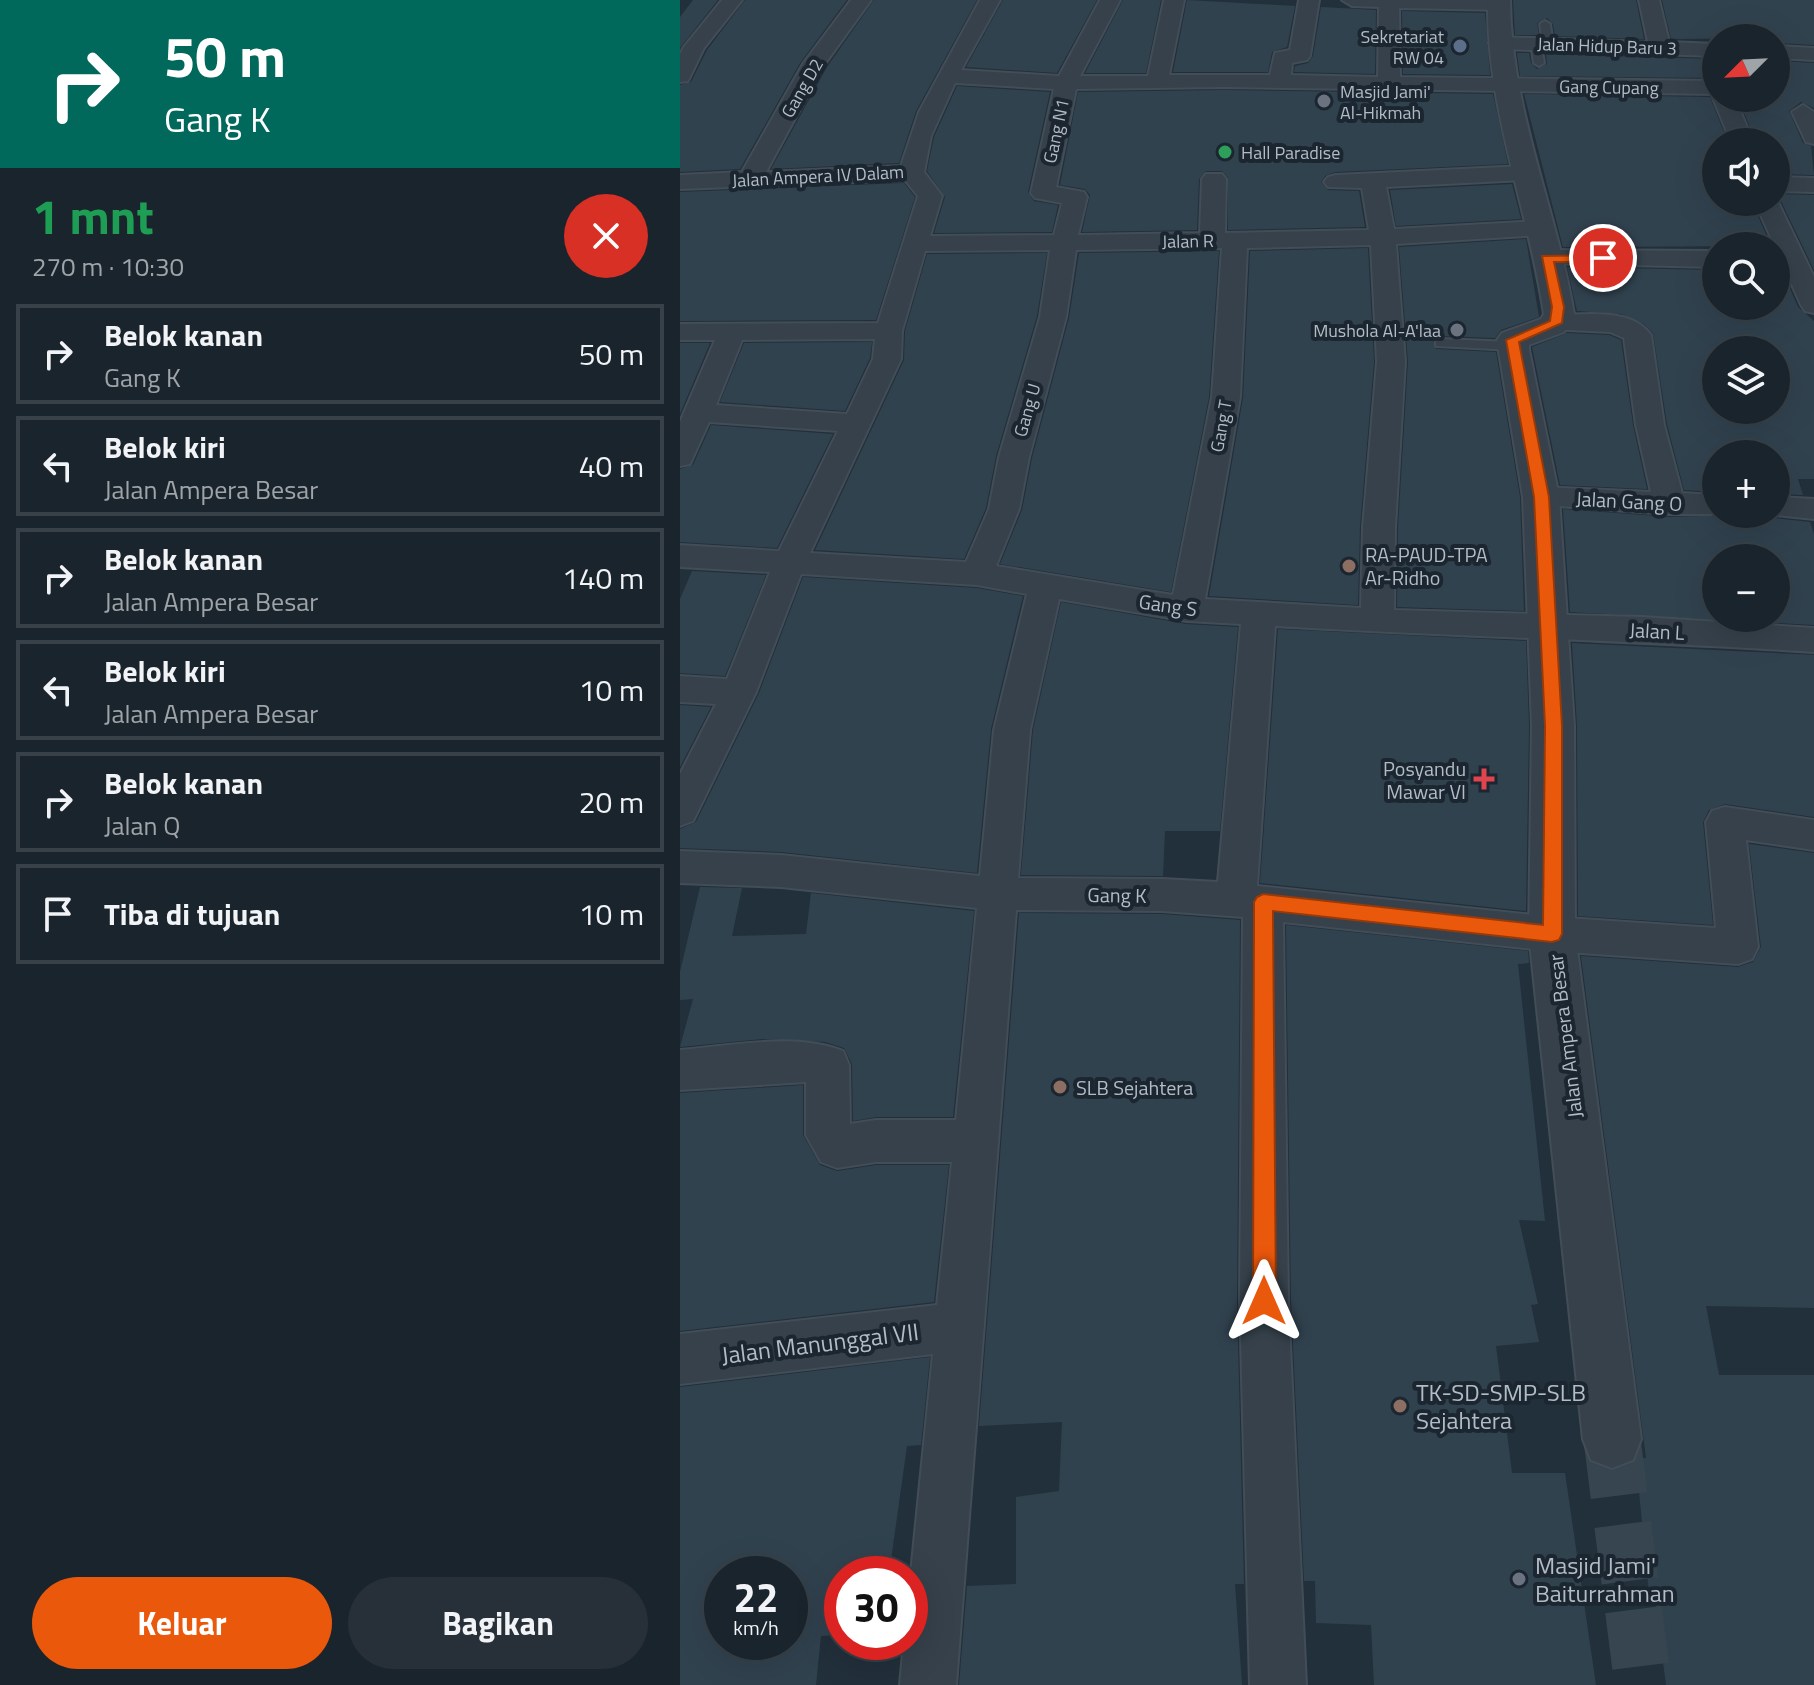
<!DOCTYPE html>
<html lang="id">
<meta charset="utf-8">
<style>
:root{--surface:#1a242c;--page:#273038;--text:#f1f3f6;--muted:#9fa4a9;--line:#384148;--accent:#ea580c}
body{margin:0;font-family:"Titillium Web",sans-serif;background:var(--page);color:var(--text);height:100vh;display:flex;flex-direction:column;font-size:30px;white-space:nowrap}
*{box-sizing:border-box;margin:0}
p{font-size:26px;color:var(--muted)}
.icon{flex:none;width:44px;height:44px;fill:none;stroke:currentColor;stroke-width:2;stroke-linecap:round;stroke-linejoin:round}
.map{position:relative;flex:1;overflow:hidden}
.panel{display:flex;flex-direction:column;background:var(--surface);width:680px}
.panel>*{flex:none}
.banner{background:#00695c;color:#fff;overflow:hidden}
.needle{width:52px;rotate:246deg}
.tools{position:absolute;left:1022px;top:24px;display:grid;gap:16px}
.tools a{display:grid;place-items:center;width:88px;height:88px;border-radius:50%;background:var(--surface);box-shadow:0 8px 32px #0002,0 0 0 2px var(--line);font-size:40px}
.speed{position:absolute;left:24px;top:1556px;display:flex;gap:16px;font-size:40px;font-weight:700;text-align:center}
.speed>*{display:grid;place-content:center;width:104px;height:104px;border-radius:50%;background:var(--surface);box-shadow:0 8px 32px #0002,0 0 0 2px var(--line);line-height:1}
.speed small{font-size:20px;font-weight:400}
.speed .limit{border:12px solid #d22;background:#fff;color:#111}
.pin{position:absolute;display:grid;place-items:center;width:68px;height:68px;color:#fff;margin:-34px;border:4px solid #fff;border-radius:50%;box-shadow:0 2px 8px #0007}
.me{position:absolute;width:88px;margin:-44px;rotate:0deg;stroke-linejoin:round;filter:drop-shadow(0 0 6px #0008)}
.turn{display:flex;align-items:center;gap:28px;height:168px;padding:0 32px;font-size:36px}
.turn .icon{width:104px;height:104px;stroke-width:2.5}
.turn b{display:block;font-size:56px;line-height:68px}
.round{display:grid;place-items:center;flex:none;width:84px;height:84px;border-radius:42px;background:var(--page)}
.headline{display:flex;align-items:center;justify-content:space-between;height:136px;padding:0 32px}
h1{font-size:48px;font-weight:700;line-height:60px;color:#1e9e55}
.action{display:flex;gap:16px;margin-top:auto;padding:16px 32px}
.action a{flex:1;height:92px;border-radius:48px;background:var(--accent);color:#fff;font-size:32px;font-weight:700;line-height:92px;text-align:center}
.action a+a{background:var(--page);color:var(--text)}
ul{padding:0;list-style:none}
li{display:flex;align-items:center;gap:24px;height:100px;margin:0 16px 12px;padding:0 16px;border:4px solid var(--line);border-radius:0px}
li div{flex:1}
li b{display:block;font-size:30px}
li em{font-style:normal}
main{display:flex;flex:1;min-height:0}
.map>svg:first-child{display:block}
</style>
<main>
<section class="panel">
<div class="banner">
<div class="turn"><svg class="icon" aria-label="right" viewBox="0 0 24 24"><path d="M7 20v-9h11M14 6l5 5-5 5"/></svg><div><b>50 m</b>Gang K</div></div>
</div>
<div class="headline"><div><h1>1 mnt</h1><p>270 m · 10:30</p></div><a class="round" style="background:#d93025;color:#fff"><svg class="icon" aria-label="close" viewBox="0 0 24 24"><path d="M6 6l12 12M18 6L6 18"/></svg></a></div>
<ul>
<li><svg class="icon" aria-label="right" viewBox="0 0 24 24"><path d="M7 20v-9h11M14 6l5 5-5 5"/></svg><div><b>Belok kanan</b><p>Gang K</p></div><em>50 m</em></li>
<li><svg class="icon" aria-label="left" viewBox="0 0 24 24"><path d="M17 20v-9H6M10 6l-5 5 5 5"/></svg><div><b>Belok kiri</b><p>Jalan Ampera Besar</p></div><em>40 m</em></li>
<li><svg class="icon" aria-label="right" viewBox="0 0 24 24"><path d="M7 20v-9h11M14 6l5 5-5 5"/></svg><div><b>Belok kanan</b><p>Jalan Ampera Besar</p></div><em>140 m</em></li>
<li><svg class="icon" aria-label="left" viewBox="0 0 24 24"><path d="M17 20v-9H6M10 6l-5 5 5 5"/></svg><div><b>Belok kiri</b><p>Jalan Ampera Besar</p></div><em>10 m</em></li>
<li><svg class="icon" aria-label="right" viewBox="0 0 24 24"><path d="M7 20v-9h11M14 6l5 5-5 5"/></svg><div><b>Belok kanan</b><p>Jalan Q</p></div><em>20 m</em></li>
<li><svg class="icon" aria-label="arrive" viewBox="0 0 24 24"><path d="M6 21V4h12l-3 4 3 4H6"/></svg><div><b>Tiba di tujuan</b></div><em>10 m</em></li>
</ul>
<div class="action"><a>Keluar</a><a>Bagikan</a></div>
</section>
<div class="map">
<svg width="1134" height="1685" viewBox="0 0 1134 1685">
<rect width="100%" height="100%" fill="#22303b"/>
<g fill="#31424f" fill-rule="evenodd">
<polygon points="13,0 38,0 0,48 0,17"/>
<polygon points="65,0 167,0 120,63 60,169 0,172 0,85 11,82 27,50"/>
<polygon points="194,0 297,0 236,111 219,163 91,169 147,67"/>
<polygon points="323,0 417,0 377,73 286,67"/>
<polygon points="443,0 481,0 466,73 405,73"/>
<polygon points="507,0 615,6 607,47 592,52 588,72 493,72"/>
<polygon points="833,0 956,0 964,39 875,36 873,24 867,18 857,23 859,35 835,35"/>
<polygon points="982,0 1134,0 1134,45 1096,43 1096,38 991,39"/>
<polygon points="641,7 696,10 695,74 614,72 615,66 628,63 633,56"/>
<polygon points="722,11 805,13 810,75 723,74"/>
<polygon points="837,53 849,53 851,63 857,69 867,64 866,54 1036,59 1036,78 840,76"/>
<polygon points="1096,61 1134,63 1134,108 1121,102 1109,111 1123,143 1131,146 1134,175 1096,174 1096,142 1076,142 1058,98 1096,98"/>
<polygon points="277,86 370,92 348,192 354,201 378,205 372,232 254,233 265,197 247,171 254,137"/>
<polygon points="545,90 813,94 828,164 656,172 646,175 641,182 648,190 679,191 685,227 548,230 548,177 542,171 526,171 519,179 517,230 402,232 410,195 405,189 380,185 398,92"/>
<polygon points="844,94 1030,97 1048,142 1036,142 1036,202 1072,202 1091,246 883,247"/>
<polygon points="224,183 235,197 196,320 0,321 0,192"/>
<polygon points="832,184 841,219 716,226 710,190"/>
<polygon points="1096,194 1134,195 1134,270 1099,197"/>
<polygon points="846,239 859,317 821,330 815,338 761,336 753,340 756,349 816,352 840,497 844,611 717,607 718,527 728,362 719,247"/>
<polygon points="688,248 694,362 680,527 678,605 529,596 563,398 570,251"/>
<polygon points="539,251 529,397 491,592 320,564 342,510 352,458 389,318 399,253"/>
<polygon points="367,253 357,316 316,456 306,508 284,559 135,550 224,360 225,331 247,254"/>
<path d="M1096 256 1118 307 1134 321V479H1118L1123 495 1096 494V454H1036V492L1004 490 987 424 973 333 964 324 941 314 897 311 887 267 1036 270V306H1096ZM1036 350H1096V410H1036Z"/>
<polygon points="887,333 929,335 941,340 953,425 967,489 880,485 852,347"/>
<polygon points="192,342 190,358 165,411 40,402 64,343"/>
<polygon points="0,343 30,343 0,414"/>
<polygon points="31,425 153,434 97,548 0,542 0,469 13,465"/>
<path d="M883 509 989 517 1082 514 1085 517 1130 522 1134 534V625L890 612ZM1036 558H1096V618H1036Z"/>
<polygon points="12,571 86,575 45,676 0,673 0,599"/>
<polygon points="123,577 297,588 343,596 311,729 297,873 101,852 0,848 0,829 16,822 79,693"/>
<polygon points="381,602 506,624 558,627 540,831 485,831 483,876 341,875 353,730"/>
<polygon points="598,629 846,641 849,726 846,911 580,883"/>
<polygon points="892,643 1134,655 1134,817 1045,804 1029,810 1023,822 1033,925 898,916 897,726"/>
<polygon points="0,705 31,707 0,767"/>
<polygon points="1069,844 1134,853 1134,1308 1026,1306 1039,1375 1134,1375 1134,1685 986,1685 974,1593 969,1593 956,1461 957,1458 966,1458 901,956 1058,967 1073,962 1081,947"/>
<polygon points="20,887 62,888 52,936 126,934 131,893 294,911 273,1117 196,1117 173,1121 172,1064 164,1048 145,1042 82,1039 0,1047 13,999 0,1000 0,972"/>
<polygon points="339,913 482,914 560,920 557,1301 564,1584 555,1584 562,1685 279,1685 287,1586 336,1584 336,1497 379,1491 382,1422 299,1426"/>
<polygon points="606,925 848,951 849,963 838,964 865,1221 839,1220 858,1304 851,1305 859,1342 816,1346 832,1473 885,1473 916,1685 694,1685 691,1625 636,1623 635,1581 624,1581 611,1301"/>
<polygon points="123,1085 123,1135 140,1165 157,1171 196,1165 269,1165 254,1302 0,1331 0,1093"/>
<path d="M250 1357 241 1445 227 1446 209 1574H162V1635L141 1636 136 1685H0V1387ZM42 1574H110V1642H42Z"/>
</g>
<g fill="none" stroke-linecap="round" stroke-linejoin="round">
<polyline stroke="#374550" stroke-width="57" stroke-dasharray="57 29" stroke-linecap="butt" points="932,1439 963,1685"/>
<defs>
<g id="service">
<polygon points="865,21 870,24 873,44 868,47 863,44 860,24"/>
<polygon points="856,41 861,44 864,63 859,66 854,63 851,44"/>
<polygon points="761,339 833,342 839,346 833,350 756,346 756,340"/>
</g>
<g id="minor">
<polygon points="42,0 62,0 24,48 8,81 0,82 0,54 4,47"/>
<path d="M171 0H191L144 65 86 172 221 166 239 112 300 0H320L281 70 379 76 420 0H440L400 76H468L484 0H504L489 75H590L595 53 610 50 619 0H639L630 56 627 60 612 63 611 75 698 77 699 7 672 6 662 0H818L825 2 828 6 825 10 719 8 720 77 1036 81V98H1055L1073 142H1051L1033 98 1035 94 545 87 396 89 376 187 404 192 407 197 398 235 520 233 522 179 526 174H542L546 179 545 233 689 230 682 188 648 187 644 182 648 177 656 175 844 166 852 168 856 173 852 178 844 180 706 187 714 229 860 221 869 223 872 228 869 233 860 235 716 244 725 362 715 527 714 610 961 617 1134 628V652C954 640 774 637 595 626L577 886 872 917 1036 928 1026 822 1032 811 1045 807 1134 820V850L1066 840 1078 947 1072 959 1058 964 872 951 603 922 608 1301 626 1685H570L560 1301 563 917 482 911 336 910 276 1685H220L224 1642H230V1583L253 1354 0 1384V1334L257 1305 272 1162H196L157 1168 141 1162 126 1135V1082L0 1090V1050C51 1046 115 1032 163 1051L169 1065 170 1124 196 1120H276L297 908 101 887 0 883V851L101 855 300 876 314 730 347 594 297 585 121 574 76 692 13 821 0 826V774L36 704 0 702V676L47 679 90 572 0 567V545L99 551 158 431 29 422 10 464 0 466V422L35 340H0V324L198 323 238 196 225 180 0 189V175L62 172 123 64ZM275 83 374 89 351 193 355 198 382 203 374 235 250 236 262 196 244 172 251 136ZM691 245 697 362 683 527 681 608 525 599 560 397 567 248ZM542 248 532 397 493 595 316 566 339 509 349 457 386 317 396 250ZM370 250 360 317 319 457 309 509 286 562 130 553 221 359 222 331 245 251ZM195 339 193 359 167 414 36 405 62 340ZM379 599 507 621 561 624 538 882 482 879 338 878 350 730Z"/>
<polygon points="959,0 979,0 989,42 1036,44 1036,56 819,49 809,43 819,37 968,42"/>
<polygon points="1096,46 1134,48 1134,60 1096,58"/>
<polygon points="1123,105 1134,112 1134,144 1126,142 1112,112"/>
<polygon points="1096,177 1134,178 1134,192 1096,191"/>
<polygon points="1096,198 1134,277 1134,313 1125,311 1121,305 1075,202 1096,202"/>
<polygon points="867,250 1036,251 1036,267 858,263 854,258 858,253"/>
<path d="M876 315C905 315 951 307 971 335L984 425 1002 493 1036 495V514H1040H989L850 504 846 497 850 490 861 487 971 492 956 425 944 338 930 332 867 329 863 323 867 317Z"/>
<polygon points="1096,497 1134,499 1134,519 1085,514 1096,514"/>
</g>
<path id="tertiary" d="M808 0H830C831 110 876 207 894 314L884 332 849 345V350L879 497 894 726 895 934 961 1439 953 1460 932 1468 911 1460 903 1439 849 934 852 726 843 497 817 340 822 333 861 319 864 314C848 207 806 110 808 0Z"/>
</defs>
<use href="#service" stroke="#424d57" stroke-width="4"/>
<use href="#minor" stroke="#424d57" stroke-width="4"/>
<use href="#tertiary" stroke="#424d57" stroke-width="4"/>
<use href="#service" fill="#36414b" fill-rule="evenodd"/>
<use href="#minor" fill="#36414b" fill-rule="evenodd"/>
<use href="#tertiary" fill="#36414b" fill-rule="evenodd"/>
</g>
<polygon fill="#ea580c" stroke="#983908" stroke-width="2" points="862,256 923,255 929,258 923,262 874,262 884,307 882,323 839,342 869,497 882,726 882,934 879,940 872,942 593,911 596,1301 593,1310 584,1313 576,1310 573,1301 574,902 577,897 583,894 863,925 865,726 854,497 826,340 870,321 872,307"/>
<circle fill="#5c6f8a" stroke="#1b2630" stroke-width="3" cx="780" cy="46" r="8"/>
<g fill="#6b7280" stroke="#1b2630" stroke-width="3">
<circle cx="644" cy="101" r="8"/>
<circle cx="777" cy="330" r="8"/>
<circle cx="839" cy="1579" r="8"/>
</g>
<circle fill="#2e9e5b" stroke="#1b2630" stroke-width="3" cx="545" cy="152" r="8"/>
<g fill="#8d6e63" stroke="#1b2630" stroke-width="3">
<circle cx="669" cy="566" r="8"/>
<circle cx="380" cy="1087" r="8"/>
<circle cx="720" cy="1406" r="8"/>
</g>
<path fill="#e0444e" stroke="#1b2630" stroke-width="3" d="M800 767h8v8h8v8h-8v8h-8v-8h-8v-8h8z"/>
<g text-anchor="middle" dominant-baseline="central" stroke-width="8" stroke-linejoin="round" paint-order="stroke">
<g font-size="18" fill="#b1bcc7" stroke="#1b2630" text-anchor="end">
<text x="764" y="36">Sekretariat<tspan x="764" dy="21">RW 04</tspan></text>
<text x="660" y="91" text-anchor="start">Masjid Jami'<tspan x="660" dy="21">Al-Hikmah</tspan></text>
<text x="561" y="152" text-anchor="start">Hall Paradise</text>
<text x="761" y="330">Mushola Al-A'laa</text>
</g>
<g font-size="18" fill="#b1bcc7" stroke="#1b2630">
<text transform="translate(927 46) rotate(2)">Jalan Hidup Baru 3</text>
<text transform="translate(929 87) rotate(1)">Gang Cupang</text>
<text transform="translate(122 88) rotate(-60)">Gang D2</text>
<text transform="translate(376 131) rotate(-78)">Gang N1</text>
<text transform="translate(138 176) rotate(-3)">Jalan Ampera IV Dalam</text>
<text transform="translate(508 241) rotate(-1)">Jalan R</text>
<text transform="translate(347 410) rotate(-74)">Gang U</text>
<text transform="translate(541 426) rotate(-80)">Gang T</text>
</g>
<g font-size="20" fill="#b1bcc7" stroke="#1b2630">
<text transform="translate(949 501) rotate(3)">Jalan Gang O</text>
<text transform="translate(488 605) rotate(8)">Gang S</text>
<text transform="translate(977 631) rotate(3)">Jalan L</text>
<text transform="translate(437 895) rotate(1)">Gang K</text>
<text transform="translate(885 1036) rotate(-97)">Jalan Ampera Besar</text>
</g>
<g font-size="20" fill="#b1bcc7" stroke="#1b2630" text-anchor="start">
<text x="685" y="554">RA-PAUD-TPA<tspan x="685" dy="23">Ar-Ridho</tspan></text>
<text x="786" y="768" text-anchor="end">Posyandu<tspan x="786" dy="23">Mawar VI</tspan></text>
<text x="396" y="1087">SLB Sejahtera</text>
</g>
<g font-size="24" fill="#b1bcc7" stroke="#1b2630">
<text transform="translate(140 1343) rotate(-7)">Jalan Manunggal VII</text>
</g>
<g font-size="24" fill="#b1bcc7" stroke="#1b2630" text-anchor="start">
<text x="736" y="1392">TK-SD-SMP-SLB<tspan x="736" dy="28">Sejahtera</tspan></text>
<text x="855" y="1565">Masjid Jami'<tspan x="855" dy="28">Baiturrahman</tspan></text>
</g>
</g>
</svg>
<div class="tools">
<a><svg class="needle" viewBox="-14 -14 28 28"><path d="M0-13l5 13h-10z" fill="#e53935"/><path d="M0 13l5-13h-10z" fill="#9fa4a9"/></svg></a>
<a><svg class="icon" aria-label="sound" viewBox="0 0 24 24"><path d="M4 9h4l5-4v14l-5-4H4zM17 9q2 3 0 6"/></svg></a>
<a><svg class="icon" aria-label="search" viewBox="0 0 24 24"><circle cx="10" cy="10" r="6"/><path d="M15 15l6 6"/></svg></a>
<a><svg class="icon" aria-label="layers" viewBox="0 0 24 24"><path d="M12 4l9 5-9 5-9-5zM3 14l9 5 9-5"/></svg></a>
<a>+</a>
<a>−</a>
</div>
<div class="speed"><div>22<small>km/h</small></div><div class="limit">30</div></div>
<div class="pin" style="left:923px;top:258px;background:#d93025"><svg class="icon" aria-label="arrive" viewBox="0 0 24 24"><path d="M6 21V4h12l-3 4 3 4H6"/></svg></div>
<svg class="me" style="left:584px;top:1301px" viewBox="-20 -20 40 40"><path d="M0-17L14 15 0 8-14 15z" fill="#ea580c" stroke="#fff" stroke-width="4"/></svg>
</div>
</main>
